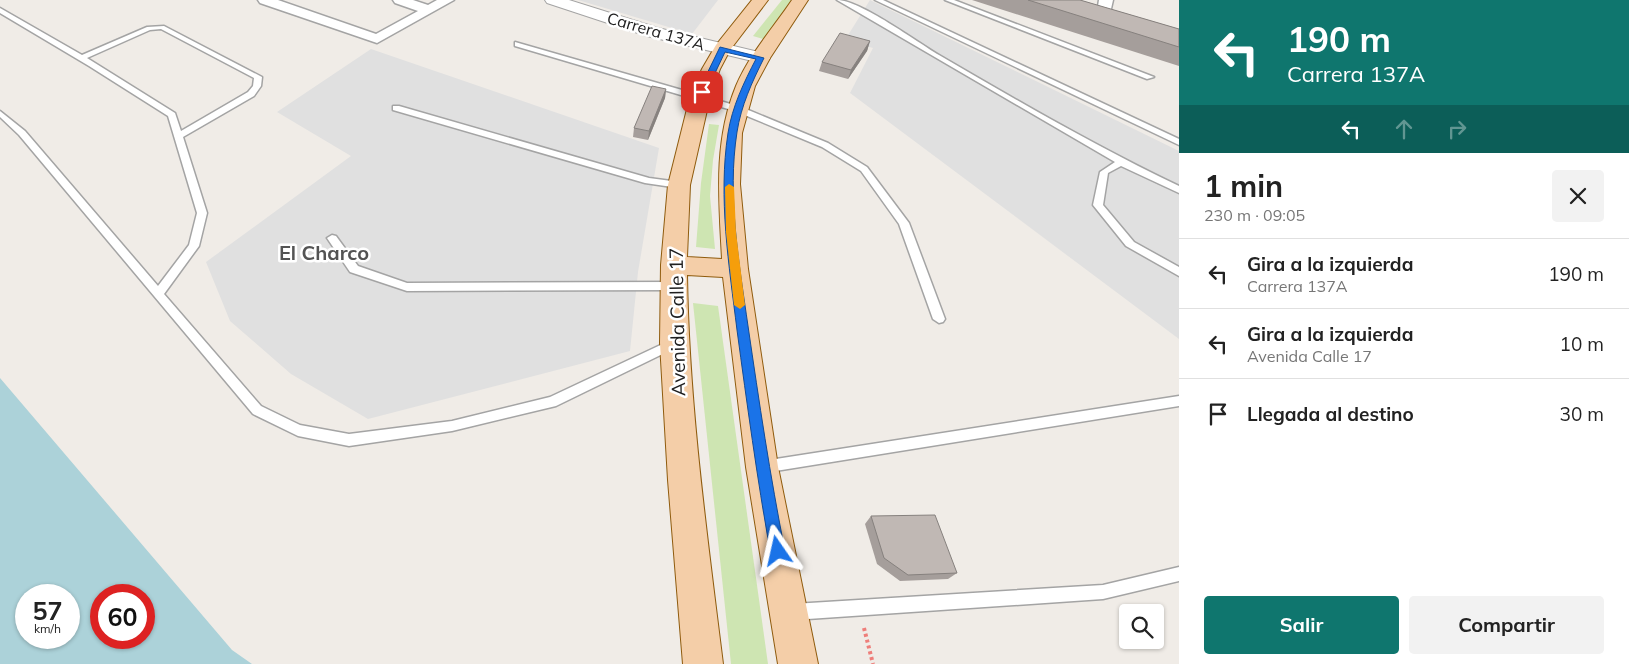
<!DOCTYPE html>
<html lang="es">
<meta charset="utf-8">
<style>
:root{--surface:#fff;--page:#f2f2f2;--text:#222;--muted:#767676;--line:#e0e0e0;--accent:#0f766e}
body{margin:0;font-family:Mulish,sans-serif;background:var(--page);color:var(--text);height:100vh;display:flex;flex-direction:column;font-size:19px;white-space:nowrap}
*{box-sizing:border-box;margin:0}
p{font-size:16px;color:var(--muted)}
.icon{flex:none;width:28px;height:28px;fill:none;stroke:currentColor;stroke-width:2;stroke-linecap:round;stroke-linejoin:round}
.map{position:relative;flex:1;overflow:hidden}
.drawer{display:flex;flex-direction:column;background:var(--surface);width:450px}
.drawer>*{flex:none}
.top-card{background:#0f766e;color:#fff;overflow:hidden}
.tools{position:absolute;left:1119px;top:604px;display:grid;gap:10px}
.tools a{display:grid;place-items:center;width:45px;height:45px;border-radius:5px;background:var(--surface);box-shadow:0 1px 4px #0004;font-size:25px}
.speed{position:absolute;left:15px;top:584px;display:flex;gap:10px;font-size:25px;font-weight:700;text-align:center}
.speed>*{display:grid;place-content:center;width:65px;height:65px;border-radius:50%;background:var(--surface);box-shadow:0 1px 4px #0004;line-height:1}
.speed small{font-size:12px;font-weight:400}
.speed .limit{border:8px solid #d22;background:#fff;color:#111}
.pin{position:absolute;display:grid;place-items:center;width:42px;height:42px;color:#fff;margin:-21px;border-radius:10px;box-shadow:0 2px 8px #0006}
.me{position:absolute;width:55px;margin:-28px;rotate:349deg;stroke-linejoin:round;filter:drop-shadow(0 0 4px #0008)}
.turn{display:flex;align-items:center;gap:18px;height:105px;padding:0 25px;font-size:22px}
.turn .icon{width:65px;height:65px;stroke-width:2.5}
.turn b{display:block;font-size:35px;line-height:42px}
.lanes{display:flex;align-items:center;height:48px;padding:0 25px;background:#0003;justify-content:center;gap:25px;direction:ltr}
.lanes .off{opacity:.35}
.round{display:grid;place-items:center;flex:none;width:52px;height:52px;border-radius:5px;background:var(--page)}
.summary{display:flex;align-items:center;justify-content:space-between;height:85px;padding:0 25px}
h1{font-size:30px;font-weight:700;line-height:38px}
.primary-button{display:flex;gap:10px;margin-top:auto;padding:10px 25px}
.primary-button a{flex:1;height:58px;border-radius:5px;background:var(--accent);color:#fff;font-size:20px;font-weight:700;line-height:58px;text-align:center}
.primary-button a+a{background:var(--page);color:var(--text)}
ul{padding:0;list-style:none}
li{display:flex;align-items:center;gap:15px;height:70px;padding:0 25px;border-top:1px solid var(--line)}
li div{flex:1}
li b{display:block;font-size:19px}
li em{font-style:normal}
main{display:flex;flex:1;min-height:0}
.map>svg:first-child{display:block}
</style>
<main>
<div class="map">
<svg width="1179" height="664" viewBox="0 0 1179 664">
<rect width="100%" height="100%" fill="#f0ece7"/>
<g fill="#cee5b2">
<polygon points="782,0 797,0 767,40 753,36"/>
<polygon points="709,124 719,125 713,160 710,196 715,249 696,247 701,183"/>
<polygon points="693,303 718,306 768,664 731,664"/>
</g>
<g fill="#e0e0e0">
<polygon points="578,0 718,0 692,34"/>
<polygon points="870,0 1179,151 1179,339 850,93 873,48 845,40"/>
<polygon points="371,49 659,148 638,272 630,351 368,419 291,374 230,321 206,262 351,156 277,112"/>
</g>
<path fill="#acd2d9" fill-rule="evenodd" d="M0 378 232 650 252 664H0ZM26 595H69V638H26ZM101 595H144V638H101Z"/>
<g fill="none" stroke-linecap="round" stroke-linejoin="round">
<defs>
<g id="service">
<path d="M837 0C860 0 917 42 939 55 1018 101 1097 147 1179 186V193L1121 166 1108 173 1103 205 1134 242 1179 267V276L1126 246 1093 205 1100 172 1115 162Z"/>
<polygon points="875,0 883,0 1179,139 1179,145"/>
<polygon points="945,0 954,0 1154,77 1147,79"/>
<path d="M0 8 82 55 147 27 164 26 262 77 261 86 254 96 183 137 207 213 199 246 164 294 261 406 300 425 349 434 452 421 550 397 669 341H677L679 344 677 347 556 406 452 431 349 446 298 436 253 414 19 135 0 117V111L25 131 158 286 189 245 197 213 168 116 89 66 0 13ZM161 29 254 78 253 86 248 92 181 131 175 113 87 58 150 30Z"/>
<polygon points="515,42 741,107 828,143 867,167 909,223 945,319 943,322 939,323 933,319 899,224 861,171 822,147 735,111 515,46"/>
<polygon points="393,106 399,106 649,178 679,182 684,185 679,188 645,183 393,110"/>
<polygon points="332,235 336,236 358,266 407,283 674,282 679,286 674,290 407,291 350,272 327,238"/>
<polygon points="1179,396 1179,406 763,473 758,471 756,467 758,463 763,461"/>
<polygon points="1179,567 1179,581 1103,599 793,620 788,617 785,612 788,607 793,604 1103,585"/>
</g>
<g id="minor">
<polygon points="258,0 278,0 376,34 418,11 395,3 393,0 413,0 428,5 437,0 454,0 377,43 260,3"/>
<polygon points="1099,0 1113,0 1108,22 1103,23 1096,19"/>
</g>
<polygon id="tertiary" points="545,0 569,0 658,28 767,54 770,58 767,62 761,63 647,36 547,3"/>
<path id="primary" d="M752 0H768L730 50 720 69 710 97 690 185 687 257 722 259C719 200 713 142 736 86 749 55 773 28 792 0H808L770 58 755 86 742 133 740 184 748 269 778 467 818 664H778L746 467 723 277 687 275C689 405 707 535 723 664H683L668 480 660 343 661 265 668 185 690 97 702 69 716 45Z"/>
</defs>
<use href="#service" stroke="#a4a4a4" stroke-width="3"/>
<use href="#minor" stroke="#a4a4a4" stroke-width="3"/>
<use href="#tertiary" stroke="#a4a4a4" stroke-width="2"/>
<use href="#primary" stroke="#8f5b0d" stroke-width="2"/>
<polyline stroke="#ee7e7a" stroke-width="4" stroke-dasharray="3 3" stroke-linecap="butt" points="864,628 873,664"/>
<use href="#service" fill="#fff" fill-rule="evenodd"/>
<use href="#minor" fill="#fff" fill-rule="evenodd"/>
<use href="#tertiary" fill="#fff" fill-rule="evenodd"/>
<use href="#primary" fill="#f4cea8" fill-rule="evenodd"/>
</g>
<g fill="#a59e9b">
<polygon points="972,0 1080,0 1179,29 1179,66"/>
<polygon points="870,41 867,51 848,79 819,71 822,62"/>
<polygon points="666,89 665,98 648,140 633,137 634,128"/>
<polygon points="871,516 957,573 948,579 900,581 877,564 865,524"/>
</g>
<g fill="#86817e">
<polygon points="870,41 867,51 848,79 851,70"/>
<polygon points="666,89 665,98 648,140 649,131"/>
</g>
<g fill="#c0b8b4" stroke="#86817e">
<polygon points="1028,0 1080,0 1179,29 1179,47"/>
<polygon points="840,33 870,41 851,70 822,62"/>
<polygon points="652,86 666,89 649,131 634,128"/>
<polygon points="935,515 957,573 908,575 884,558 871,516"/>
</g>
<path fill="#1a73e8" stroke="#114b97" d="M720 47 764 58C752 82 741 106 737 132 727 196 739 263 748 326 759 401 770 476 785 551L783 556 778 558 773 556 770 551C757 477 747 404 737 330 729 265 718 198 728 133 732 107 744 82 756 59L725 52 706 92 699 94 698 92Z"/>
<polygon fill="#f59e0b" points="729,184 734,187 736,232 745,305 740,309 734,305 726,232 725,187"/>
<g text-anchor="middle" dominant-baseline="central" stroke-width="5" stroke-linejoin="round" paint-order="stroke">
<g font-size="16" fill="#202020" stroke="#fff">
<text transform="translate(656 31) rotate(16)">Carrera 137A</text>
</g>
<g font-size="19" fill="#202020" stroke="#fff">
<text transform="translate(677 322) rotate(-91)">Avenida Calle 17</text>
</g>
<g font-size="20" font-weight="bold" fill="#535353" stroke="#fff">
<text x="324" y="252">El Charco</text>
</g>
</g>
</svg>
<div class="tools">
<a><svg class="icon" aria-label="search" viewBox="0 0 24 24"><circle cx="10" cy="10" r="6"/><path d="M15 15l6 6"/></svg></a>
</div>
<div class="speed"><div>57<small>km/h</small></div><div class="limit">60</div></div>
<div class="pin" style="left:702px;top:92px;background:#d93025"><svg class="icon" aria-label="arrive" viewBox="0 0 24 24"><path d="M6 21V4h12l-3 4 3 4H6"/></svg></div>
<svg class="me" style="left:778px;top:551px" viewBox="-20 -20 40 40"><path d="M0-17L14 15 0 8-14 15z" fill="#1a73e8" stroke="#fff" stroke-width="4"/></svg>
</div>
<section class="drawer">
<div class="top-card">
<div class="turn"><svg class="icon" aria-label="left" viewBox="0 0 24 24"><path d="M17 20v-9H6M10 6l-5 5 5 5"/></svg><div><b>190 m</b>Carrera 137A</div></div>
<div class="lanes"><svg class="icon" aria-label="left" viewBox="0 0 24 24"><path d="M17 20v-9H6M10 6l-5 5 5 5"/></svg><svg class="icon off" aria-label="ahead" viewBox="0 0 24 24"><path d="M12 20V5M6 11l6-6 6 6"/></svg><svg class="icon off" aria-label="right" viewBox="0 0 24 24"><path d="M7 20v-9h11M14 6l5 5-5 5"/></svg></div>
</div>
<div class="summary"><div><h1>1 min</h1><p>230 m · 09:05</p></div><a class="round"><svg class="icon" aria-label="close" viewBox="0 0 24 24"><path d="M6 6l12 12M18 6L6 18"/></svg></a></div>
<ul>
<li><svg class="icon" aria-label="left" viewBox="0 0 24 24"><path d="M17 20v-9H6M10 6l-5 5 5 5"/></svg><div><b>Gira a la izquierda</b><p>Carrera 137A</p></div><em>190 m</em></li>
<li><svg class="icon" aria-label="left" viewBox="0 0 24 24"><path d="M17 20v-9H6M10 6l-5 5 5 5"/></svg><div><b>Gira a la izquierda</b><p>Avenida Calle 17</p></div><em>10 m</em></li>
<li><svg class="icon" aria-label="arrive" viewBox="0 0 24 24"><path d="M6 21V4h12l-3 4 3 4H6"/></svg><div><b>Llegada al destino</b></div><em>30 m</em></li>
</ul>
<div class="primary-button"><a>Salir</a><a>Compartir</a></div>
</section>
</main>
